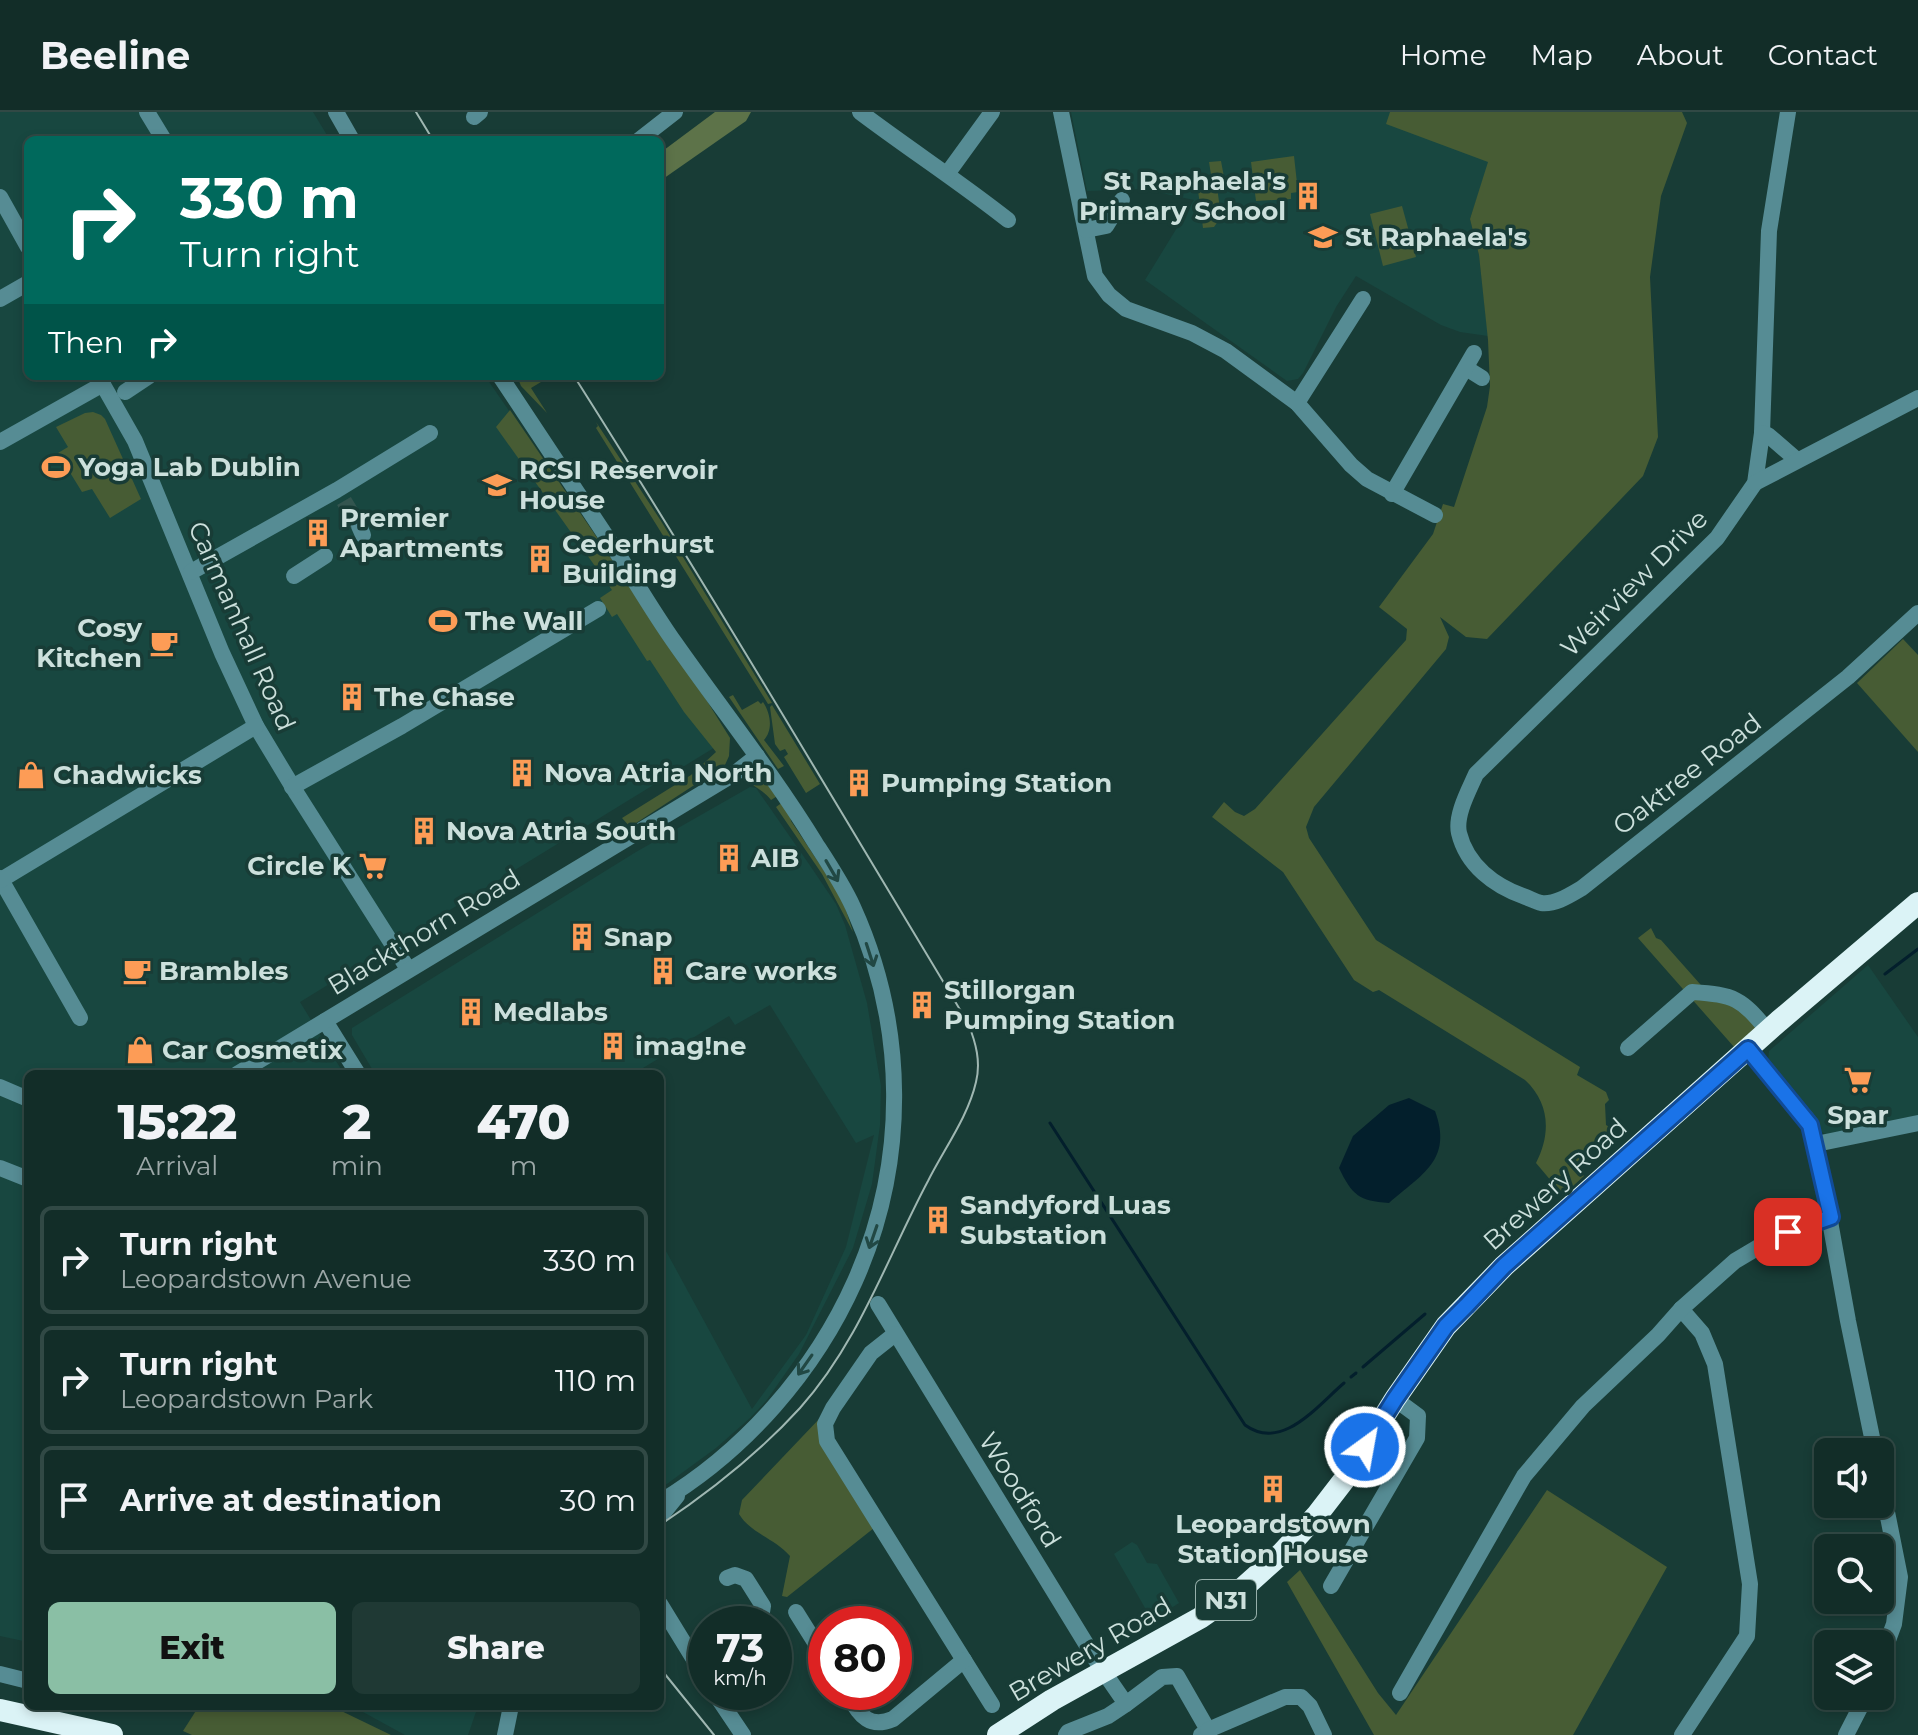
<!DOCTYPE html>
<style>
:root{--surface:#122d28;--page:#1f3934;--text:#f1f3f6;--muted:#9ca8a8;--line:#314945;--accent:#8abfa5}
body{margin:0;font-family:Montserrat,sans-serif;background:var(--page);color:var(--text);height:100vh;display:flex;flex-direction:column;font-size:30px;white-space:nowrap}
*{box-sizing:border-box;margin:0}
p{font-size:26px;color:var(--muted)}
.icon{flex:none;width:44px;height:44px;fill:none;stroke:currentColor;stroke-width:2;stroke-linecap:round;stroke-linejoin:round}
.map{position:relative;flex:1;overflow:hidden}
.drawer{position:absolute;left:24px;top:958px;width:640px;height:640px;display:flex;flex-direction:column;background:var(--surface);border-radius:12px;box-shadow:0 4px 12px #0003,0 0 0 2px var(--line)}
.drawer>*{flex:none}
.top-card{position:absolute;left:24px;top:24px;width:640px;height:244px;border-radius:12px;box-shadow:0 4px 12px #0003,0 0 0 2px var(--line);background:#00695c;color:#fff;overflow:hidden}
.buttons{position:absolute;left:1814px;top:1326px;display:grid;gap:16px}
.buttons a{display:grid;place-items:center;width:80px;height:80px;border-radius:12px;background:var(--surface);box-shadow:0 4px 12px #0003,0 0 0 2px var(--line);font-size:40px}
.speed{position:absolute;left:688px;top:1494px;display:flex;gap:16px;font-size:40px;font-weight:700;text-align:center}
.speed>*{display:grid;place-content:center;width:104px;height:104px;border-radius:50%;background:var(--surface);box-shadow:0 4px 12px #0003,0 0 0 2px var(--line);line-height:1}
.speed small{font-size:20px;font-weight:400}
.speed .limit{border:12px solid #d22;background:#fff;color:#111}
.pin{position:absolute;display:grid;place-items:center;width:68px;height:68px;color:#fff;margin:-34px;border-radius:16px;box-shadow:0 4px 12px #0006}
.me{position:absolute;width:88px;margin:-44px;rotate:32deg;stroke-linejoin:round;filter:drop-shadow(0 0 6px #0008)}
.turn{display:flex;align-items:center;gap:28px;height:168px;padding:0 24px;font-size:36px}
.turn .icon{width:104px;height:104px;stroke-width:2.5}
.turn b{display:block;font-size:56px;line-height:68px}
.then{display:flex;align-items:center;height:76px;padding:0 24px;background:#0003;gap:16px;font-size:30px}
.eta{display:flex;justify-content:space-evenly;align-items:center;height:136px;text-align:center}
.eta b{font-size:48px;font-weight:800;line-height:56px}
.action{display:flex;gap:16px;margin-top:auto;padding:16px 24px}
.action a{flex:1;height:92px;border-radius:12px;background:var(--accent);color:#111;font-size:32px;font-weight:800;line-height:92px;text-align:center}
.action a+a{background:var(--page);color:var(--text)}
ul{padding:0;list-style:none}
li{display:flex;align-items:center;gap:24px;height:108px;margin:0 16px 12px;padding:0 8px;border:4px solid var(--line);border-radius:12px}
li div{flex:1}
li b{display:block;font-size:30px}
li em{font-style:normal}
header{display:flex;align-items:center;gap:48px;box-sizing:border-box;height:112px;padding:0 40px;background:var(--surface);border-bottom:2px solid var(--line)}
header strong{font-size:38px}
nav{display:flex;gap:44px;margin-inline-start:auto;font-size:28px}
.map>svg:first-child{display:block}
</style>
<header>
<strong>Beeline</strong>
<nav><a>Home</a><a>Map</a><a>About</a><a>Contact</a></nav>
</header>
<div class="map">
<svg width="1918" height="1623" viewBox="0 0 1918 1623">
<rect width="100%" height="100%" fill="#183c36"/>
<g fill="#184740">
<polygon points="0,0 313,0 330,28 28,28 28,264 485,264 692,565 730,626 300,890 344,962 28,962 28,1530 0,1524"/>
<polygon points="1071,0 1506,0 1470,107 1479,143 1488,224 1460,220 1441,213 1356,164 1336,195 1303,261 1298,267 1287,269 1145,168 1194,88 1143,77 1087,79"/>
<polygon points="750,675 756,676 811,755 836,792 845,813 867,891 881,974 880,1013 872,1072 853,1136 799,1242 766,1289 750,1306 716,1336 660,1377 660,1128 752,1297 806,1223 846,1135 874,1023 856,1031 770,893 735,913 729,904 633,962 375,962 352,923 352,916 636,740"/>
<polygon points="1868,853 1918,925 1918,1003 1826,1022 1821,1020 1768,949 1769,939"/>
<polygon points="1132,1430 1137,1433 1147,1451 1157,1452 1179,1491 1152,1508 1114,1442"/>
<polygon points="352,1594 478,1594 468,1623 405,1623"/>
</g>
<g fill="#475c34">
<path d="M1390 0H1682L1687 11 1661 84 1650 165 1658 325 1643 364 1487 527 1466 525 1440 505 1449 525 1446 537 1314 695 1306 715 1309 726 1376 828 1580 955 1577 963 1606 980 1609 988 1605 992 1606 1013 1611 1016 1610 1023 1575 1052 1584 1064 1563 1083 1536 1051C1551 1022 1550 991 1525 968L1379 878 1373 880 1354 868 1283 760 1212 705 1224 690 1235 700 1244 704 1255 697 1406 528 1407 517 1379 495 1433 422 1443 392 1454 395 1487 295 1490 274 1488 228 1479 143 1470 107 1488 50 1386 12Z"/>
<polygon points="1294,44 1298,80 1291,81 1291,87 1256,89 1251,50"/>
<polygon points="1221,49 1224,65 1216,67 1221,105 1214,115 1203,116 1197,71 1212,69 1209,50"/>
<polygon points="1402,94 1416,145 1383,154 1370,102"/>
<polygon points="521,264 551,264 531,276 547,301 521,274 519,269"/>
<polygon points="510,298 692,565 730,626 729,644 725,653 630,715 622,706 691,663 716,640 684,600 650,548 647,549 617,502 612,505 600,486 612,478 496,315"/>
<polygon points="93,300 101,303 105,307 141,387 110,406 92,377 82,380 58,341 68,335 56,315 85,301"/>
<polygon points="596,310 661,409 772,591 768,592 596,316 598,314"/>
<polygon points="1903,527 1918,543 1918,640 1857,571"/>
<path d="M733 583 742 598 758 589 761 592 763 590C771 602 773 618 764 628L784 654 778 657 729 585Z"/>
<polygon points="772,593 820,672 806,681 784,645 788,642 785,637 780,639 775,632 770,595"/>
<path d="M753 660H760L779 683 771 688C763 677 750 674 745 664Z"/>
<polygon points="783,690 789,697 791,709 842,786 853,820 822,762 776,695"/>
<polygon points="1651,816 1656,826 1661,828 1708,881 1726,884 1768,918 1742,944 1638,826"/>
<path d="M821 1305 874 1416 787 1485 782 1484 790 1444C776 1427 750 1421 739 1402L742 1388Z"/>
<polygon points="1547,1378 1667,1455 1573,1623 1374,1623 1287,1470 1300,1458 1378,1581 1396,1603"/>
<polygon points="199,1594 331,1594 391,1623 192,1623 183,1619"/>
</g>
<polygon fill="#5d7349" points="715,0 751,0 746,9 660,69 660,41"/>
<path fill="#031f2c" d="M1409 986 1435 999C1453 1048 1422 1062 1389 1091 1359 1089 1352 1083 1339 1056L1353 1024 1389 993Z"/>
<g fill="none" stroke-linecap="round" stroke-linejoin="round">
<g stroke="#031f2c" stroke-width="3">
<polyline points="1885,862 1918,837"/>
<path d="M1050 1011 1245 1313C1282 1340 1317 1294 1344 1271"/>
<polyline points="1363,1255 1425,1202"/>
<polyline points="1351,1265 1356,1261"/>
</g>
<polyline stroke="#33554f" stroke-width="16" stroke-dasharray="16 8" stroke-linecap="butt" points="344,389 359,414"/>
<g stroke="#568c94" stroke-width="16">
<polyline points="147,0 164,28"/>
<polyline points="336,0 352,28"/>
<path d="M860 0C909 37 960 70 1008 108"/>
<polyline points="1061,0 1095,164 1109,183 1126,197 1192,221 1226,239 1297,291 1351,353 1367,367 1435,403"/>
<path d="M1788 0 1769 119 1762 321 1755 371 1717 426 1476 662C1469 678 1455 703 1459 721 1467 754 1495 774 1523 784 1529 786 1536 790 1541 791 1555 793 1570 783 1582 776L1848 565 1918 501"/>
<polyline points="474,5 480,0"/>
<polyline points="639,28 675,0"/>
<polyline points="947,62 992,0"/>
<polyline points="0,85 28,135"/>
<polyline points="1086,118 1106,114 1122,88"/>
<polyline points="0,187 28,171"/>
<polyline points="1466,256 1482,266"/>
<polyline points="98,264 135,329 222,541 256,614 297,682 408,857"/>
<path d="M500 264C538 322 576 378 614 436 634 467 653 500 675 531 722 598 773 662 816 732 829 752 843 773 853 795 907 914 908 1050 855 1169 815 1259 745 1339 660 1390"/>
<polyline points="125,280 149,264"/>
<polyline points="1297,291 1363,187"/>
<polyline points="1762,321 1768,323 1797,348"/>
<polyline points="0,330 103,272"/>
<polyline points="1755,371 1918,286"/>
<polyline points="1392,382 1474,241"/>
<polyline points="359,414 363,423"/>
<polyline points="191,460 337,378 430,321"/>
<polyline points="294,464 325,444"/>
<polyline points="292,675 402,614 598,497"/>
<polyline points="0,766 80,906"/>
<polyline points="1,768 256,614"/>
<polyline points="325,909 358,962"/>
<path d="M1628 936 1692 880C1735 883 1741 886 1768 919"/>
<polyline points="1748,937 1807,1007 1816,1032 1848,1209 1875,1340"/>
<polyline points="237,962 734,662 757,644"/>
<polyline points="0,975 28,987"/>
<polyline points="1816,1032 1918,1011"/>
<polyline points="0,1056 28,1067"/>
<polyline points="878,1192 1099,1553 1126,1592 1108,1604 1068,1620 1066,1623"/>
<polyline points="1681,1197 1702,1221 1715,1252 1750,1472 1747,1524 1682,1623"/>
<polyline points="895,1222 871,1241 833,1296 825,1312 827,1329 992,1593"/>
<polyline points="1880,1365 1900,1465 1894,1512 1880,1550"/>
<polyline points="660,1405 677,1384"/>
<polyline points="727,1466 735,1463 746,1467 763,1494 760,1512"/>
<polyline points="1331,1474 1417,1326 1418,1304 1395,1287"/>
<polyline points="660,1492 706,1567"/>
<polyline points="796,1500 826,1548"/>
<polyline points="0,1562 28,1569"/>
<polyline points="714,1580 743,1623"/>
<path d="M846 1580C859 1600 866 1618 893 1607L964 1548"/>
<polyline points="1400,1581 1524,1364 1583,1294 1658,1223 1681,1197 1735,1149 1772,1127 1831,1105"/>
<polyline points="1126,1592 1162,1565 1177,1564 1208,1618 1201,1623"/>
<polyline points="1208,1618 1285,1585 1301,1585 1310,1594 1324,1623"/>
<polyline points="505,1623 511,1594"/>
<polyline points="1846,1623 1866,1584"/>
</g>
<g stroke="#dbf3f6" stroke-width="22">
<polyline points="0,1598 112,1623"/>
<polyline points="998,1623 1052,1588 1200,1506 1243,1476 1282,1441 1317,1403 1344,1368 1395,1287 1446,1214 1504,1154 1779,909 1918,791"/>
</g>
<g stroke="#9fb7b2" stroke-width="2">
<polyline points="416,0 433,28"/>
<path d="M574 264C709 477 838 695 968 911 976 931 981 950 976 970 968 1005 944 1037 928 1069 887 1146 859 1230 800 1296 759 1341 711 1379 660 1413"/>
<polyline points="660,1556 714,1623"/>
</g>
</g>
<defs><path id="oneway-shaft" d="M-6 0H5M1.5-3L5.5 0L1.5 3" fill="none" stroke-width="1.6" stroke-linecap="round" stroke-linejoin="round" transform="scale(2)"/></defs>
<g stroke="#214844">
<use href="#oneway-shaft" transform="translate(832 759) rotate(60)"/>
<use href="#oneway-shaft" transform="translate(870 843) rotate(72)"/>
<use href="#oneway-shaft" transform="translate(873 1125) rotate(109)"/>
<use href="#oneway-shaft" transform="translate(805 1253) rotate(125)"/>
</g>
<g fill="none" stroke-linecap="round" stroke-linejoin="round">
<defs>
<polyline id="route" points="1365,1335 1395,1287 1446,1214 1466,1194 1504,1154 1748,937 1810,1013 1831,1105 1788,1120"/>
</defs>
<use href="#route" stroke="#114b97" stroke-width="20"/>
<use href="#route" stroke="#1a73e8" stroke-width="14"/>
</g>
<defs>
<symbol id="building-bare" viewBox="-9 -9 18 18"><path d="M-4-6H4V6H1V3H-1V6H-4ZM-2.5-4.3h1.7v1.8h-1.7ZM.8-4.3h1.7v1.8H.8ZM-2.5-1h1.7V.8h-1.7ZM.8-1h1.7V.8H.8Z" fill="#fd9c56" stroke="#183c36" stroke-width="2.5" paint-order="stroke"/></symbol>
<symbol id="school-bare" viewBox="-9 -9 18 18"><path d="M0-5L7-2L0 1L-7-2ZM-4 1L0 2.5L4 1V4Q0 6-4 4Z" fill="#fd9c56" stroke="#183c36" stroke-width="2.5" paint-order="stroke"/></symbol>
<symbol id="stadium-bare" viewBox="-9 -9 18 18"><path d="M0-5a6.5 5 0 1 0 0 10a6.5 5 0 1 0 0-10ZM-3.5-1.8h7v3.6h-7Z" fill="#fd9c56" stroke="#183c36" stroke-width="2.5" paint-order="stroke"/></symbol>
<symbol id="university-bare" viewBox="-9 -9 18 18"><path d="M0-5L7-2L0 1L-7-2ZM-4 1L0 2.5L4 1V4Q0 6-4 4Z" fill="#fd9c56" stroke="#183c36" stroke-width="2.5" paint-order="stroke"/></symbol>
<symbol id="cafe-bare" viewBox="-9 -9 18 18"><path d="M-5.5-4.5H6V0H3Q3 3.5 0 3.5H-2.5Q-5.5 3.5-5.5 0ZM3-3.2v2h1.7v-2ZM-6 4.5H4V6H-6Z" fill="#fd9c56" stroke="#183c36" stroke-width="2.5" paint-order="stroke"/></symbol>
<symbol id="shop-bare" viewBox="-9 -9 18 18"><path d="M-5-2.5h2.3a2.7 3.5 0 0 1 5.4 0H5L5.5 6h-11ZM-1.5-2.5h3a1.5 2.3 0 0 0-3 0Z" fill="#fd9c56" stroke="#183c36" stroke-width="2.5" paint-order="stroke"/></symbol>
<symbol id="supermarket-bare" viewBox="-9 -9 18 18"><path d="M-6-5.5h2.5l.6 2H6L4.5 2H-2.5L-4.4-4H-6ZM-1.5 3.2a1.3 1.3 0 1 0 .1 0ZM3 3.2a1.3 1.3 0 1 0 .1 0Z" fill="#fd9c56" stroke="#183c36" stroke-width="2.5" paint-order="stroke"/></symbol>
</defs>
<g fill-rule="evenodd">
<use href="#building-bare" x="1288" y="64" width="40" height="40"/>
<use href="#school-bare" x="1303" y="105" width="40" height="40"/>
<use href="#stadium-bare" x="36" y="335" width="40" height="40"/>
<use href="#university-bare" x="477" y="353" width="40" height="40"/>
<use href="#building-bare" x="298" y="401" width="40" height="40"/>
<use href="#building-bare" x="520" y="427" width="40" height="40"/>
<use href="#stadium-bare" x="423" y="489" width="40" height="40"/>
<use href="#cafe-bare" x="144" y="511" width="40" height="40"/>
<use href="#building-bare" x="332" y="565" width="40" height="40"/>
<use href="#building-bare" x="502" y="641" width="40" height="40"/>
<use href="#shop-bare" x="11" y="643" width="40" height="40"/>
<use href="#building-bare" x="839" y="651" width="40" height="40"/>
<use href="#building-bare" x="404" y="699" width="40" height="40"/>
<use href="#building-bare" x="709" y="726" width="40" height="40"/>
<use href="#supermarket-bare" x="353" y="734" width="40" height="40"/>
<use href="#building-bare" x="562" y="805" width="40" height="40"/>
<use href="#cafe-bare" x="117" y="839" width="40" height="40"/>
<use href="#building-bare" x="643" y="839" width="40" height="40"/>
<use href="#building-bare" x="902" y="873" width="40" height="40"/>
<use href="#building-bare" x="451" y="880" width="40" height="40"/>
<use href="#building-bare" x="593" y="914" width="40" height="40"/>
<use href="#shop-bare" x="120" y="918" width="40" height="40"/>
<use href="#supermarket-bare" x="1838" y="948" width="40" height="40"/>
<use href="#building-bare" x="918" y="1088" width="40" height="40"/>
<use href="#building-bare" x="1253" y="1357" width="40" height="40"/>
</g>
<g text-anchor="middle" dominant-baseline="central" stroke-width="7" stroke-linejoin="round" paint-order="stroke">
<rect fill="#183c36" stroke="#96afaa" stroke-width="2" x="1196" y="1468" width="60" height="40" rx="6"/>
<g font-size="24" font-weight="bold" fill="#cce0dc">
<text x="1226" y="1488">N31</text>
</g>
<g font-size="26" font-weight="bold" fill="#cce0dc" stroke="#183c36" text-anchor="start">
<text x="1286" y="69" text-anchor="end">St Raphaela's<tspan x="1286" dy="30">Primary School</tspan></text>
<text x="1345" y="125">St Raphaela's</text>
<text x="78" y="355">Yoga Lab Dublin</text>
<text x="519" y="358">RCSI Reservoir<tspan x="519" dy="30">House</tspan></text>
<text x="340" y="406">Premier<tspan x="340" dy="30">Apartments</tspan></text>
<text x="562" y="432">Cederhurst<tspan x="562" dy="30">Building</tspan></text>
<text x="465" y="509">The Wall</text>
<text x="142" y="516" text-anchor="end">Cosy<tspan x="142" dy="30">Kitchen</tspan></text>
<text x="374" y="585">The Chase</text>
<text x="544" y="661">Nova Atria North</text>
<text x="53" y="663">Chadwicks</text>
<text x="881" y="671">Pumping Station</text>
<text x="446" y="719">Nova Atria South</text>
<text x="751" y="746">AIB</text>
<text x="351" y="754" text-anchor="end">Circle K</text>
<text x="604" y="825">Snap</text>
<text x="159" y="859">Brambles</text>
<text x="685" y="859">Care works</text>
<text x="944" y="878">Stillorgan<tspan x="944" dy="30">Pumping Station</tspan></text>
<text x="493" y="900">Medlabs</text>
<text x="635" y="934">imag!ne</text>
<text x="162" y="938">Car Cosmetix</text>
<text x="1858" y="1003" text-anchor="middle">Spar</text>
<text x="960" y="1093">Sandyford Luas<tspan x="960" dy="30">Substation</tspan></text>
<text x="1273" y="1412" text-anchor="middle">Leopardstown<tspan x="1273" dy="30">Station House</tspan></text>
</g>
<g font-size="26" fill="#cce0dc" stroke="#183c36">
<text transform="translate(1634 471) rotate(-45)">Weirview Drive</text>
<text transform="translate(242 514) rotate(66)">Carmanhall Road</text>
<text transform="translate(1687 662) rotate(-38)">Oaktree Road</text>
<text transform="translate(424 820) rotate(-31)">Blackthorn Road</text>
<text transform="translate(1555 1072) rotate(-42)">Brewery Road</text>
<text transform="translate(1020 1378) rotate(58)">Woodford</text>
<text transform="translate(1090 1537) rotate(-30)">Brewery Road</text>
</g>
</g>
</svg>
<div class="buttons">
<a><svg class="icon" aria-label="sound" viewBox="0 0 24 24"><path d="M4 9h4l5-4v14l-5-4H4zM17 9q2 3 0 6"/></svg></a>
<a><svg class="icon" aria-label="search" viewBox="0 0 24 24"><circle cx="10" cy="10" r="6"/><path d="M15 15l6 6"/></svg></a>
<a><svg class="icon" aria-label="layers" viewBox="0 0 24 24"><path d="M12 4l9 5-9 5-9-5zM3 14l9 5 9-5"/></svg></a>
</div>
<div class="speed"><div>73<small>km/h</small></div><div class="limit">80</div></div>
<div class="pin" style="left:1788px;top:1120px;background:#d93025"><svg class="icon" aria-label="arrive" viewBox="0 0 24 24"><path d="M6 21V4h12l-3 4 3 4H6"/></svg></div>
<svg class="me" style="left:1365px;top:1335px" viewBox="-20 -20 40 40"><circle r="17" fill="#1a73e8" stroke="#fff" stroke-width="3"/><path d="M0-11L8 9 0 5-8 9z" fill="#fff"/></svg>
<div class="top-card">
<div class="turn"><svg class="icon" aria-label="right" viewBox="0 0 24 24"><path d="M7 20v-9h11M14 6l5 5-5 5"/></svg><div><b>330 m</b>Turn right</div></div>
<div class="then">Then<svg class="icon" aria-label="right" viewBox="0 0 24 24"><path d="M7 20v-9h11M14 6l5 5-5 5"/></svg></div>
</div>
<section class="drawer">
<div class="eta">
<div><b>15:22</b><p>Arrival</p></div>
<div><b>2</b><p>min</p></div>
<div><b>470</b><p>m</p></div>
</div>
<ul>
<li><svg class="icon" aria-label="right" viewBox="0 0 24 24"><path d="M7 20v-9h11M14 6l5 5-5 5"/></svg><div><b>Turn right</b><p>Leopardstown Avenue</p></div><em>330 m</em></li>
<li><svg class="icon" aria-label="right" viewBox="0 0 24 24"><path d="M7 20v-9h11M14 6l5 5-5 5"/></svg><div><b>Turn right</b><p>Leopardstown Park</p></div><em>110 m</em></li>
<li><svg class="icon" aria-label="arrive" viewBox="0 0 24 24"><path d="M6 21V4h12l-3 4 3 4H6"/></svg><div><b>Arrive at destination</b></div><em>30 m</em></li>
</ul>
<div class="action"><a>Exit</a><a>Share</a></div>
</section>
</div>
